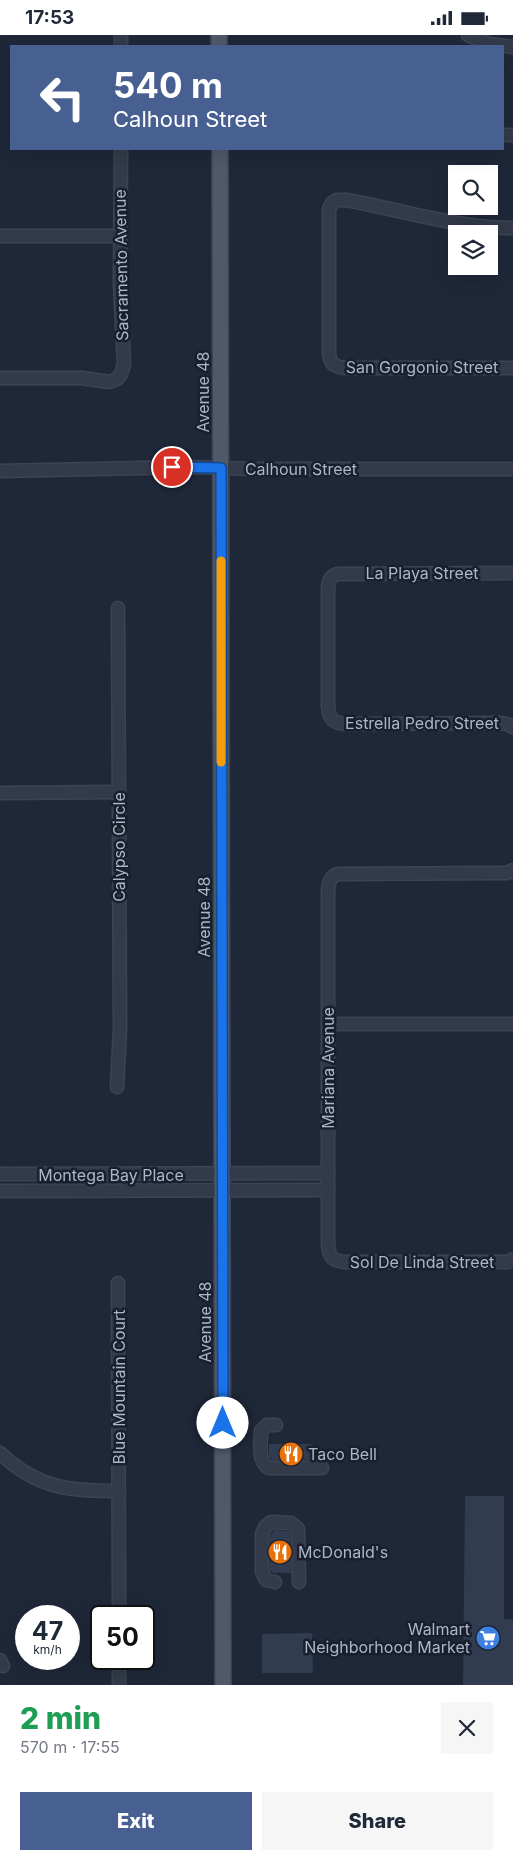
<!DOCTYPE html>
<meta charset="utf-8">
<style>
:root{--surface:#fff;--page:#f6f6f7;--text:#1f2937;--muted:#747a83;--accent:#486091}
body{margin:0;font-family:Inter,sans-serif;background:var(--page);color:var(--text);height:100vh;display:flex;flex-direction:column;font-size:19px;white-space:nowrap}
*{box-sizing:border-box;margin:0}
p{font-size:16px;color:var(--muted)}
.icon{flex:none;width:28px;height:28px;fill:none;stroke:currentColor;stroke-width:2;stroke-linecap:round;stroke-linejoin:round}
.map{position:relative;height:1650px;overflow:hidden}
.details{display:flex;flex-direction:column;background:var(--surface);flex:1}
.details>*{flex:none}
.guide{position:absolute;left:10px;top:10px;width:494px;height:105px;border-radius:0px;box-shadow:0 5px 20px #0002;background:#486091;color:#fff;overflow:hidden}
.fabs{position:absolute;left:448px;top:130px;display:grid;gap:10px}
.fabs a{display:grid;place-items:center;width:50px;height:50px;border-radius:0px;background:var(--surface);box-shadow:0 5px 20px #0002;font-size:25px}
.speed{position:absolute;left:15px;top:1570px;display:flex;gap:10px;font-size:25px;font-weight:700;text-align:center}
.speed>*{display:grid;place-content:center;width:65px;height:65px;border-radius:50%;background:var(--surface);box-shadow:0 5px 20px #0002;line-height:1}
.speed small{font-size:12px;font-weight:400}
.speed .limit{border:2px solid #111;border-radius:8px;background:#fff;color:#111}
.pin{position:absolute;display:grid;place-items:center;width:42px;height:42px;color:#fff;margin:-21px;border:2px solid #fff;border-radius:50%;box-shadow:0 1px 5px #0007}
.me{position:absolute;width:55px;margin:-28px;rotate:0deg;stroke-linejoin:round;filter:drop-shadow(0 0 4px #0008)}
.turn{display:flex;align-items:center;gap:18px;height:105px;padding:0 20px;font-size:22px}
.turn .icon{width:65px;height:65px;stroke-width:2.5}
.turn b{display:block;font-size:35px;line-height:42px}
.round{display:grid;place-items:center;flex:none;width:52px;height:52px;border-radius:0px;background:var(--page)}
.overview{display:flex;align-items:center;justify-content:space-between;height:85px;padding:0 20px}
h1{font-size:30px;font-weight:800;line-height:38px;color:#1e9e55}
.button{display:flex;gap:10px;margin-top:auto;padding:10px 20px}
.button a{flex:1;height:58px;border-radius:0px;background:var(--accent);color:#fff;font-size:20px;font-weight:800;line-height:58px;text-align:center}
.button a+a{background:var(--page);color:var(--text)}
.status{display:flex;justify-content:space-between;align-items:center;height:35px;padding:0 25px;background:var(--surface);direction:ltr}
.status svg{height:14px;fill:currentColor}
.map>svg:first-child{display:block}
</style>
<div class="status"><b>17:53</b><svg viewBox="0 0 49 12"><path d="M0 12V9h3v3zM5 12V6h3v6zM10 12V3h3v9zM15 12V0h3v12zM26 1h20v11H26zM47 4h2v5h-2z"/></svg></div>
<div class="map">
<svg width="513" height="1650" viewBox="0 0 513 1650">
<rect width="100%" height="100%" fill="#1f2839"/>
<g fill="#313c50">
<polygon points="269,1409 313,1409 313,1425 272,1425 269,1421"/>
<polygon points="465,1461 504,1461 504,1584 513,1584 513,1650 463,1650"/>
<polygon points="274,1495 288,1496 290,1498 291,1538 273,1538 270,1535 270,1501"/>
<polygon points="312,1598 313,1638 262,1638 262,1599"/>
</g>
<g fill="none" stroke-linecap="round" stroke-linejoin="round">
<defs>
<g id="minor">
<polyline points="468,0 489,9 513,12"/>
<polyline points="121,11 121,0"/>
<polyline points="502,100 513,100"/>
<path d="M513 193C456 193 402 175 346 165H337L332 168 329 174V315C329 328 333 332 346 333H513"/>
<polyline points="0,201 120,201"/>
<polyline points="0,343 82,343 109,347 117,344 121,339 124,329 120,250 121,114"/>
<polyline points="0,436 190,432 257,434 513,434"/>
<path d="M513 538 337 539C329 542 328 547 328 556V671C329 684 333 688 346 689L498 688 507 689 513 692"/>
<polyline points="0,758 119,757"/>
<path d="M513 835 507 838H498L337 839C329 843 329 848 328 856V1209C329 1223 333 1226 346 1227H508L513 1224"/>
<polyline points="328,989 513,989"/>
<polyline points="117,1052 120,994 118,573"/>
<polyline points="0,1139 328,1138"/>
<polyline points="0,1156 328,1155"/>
<polyline points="118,1248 119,1581"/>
<path d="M276 1390H267L261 1396C261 1408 257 1426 269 1433H322"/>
<path d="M0 1418C38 1454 70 1456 119 1456"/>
<polyline points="275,1547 266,1545 262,1537 262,1499 265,1492 271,1487 291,1488 298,1494 299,1547"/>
<polyline points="0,1625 3,1631"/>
<polyline points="119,1650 119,1624"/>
</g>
<g id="major">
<polyline points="219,0 219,11"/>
<polyline points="220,114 223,1650"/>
</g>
</defs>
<use href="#minor" stroke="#3c4453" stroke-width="15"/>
<use href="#major" stroke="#3c4453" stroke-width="18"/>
<use href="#minor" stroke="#333a49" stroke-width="12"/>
<use href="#major" stroke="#50596a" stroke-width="15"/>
</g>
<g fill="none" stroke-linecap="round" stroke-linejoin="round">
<defs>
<polyline id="route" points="172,432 221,433 223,1388"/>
</defs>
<use href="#route" stroke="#114b97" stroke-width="12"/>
<use href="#route" stroke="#1a73e8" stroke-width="9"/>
<polyline stroke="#f59e0b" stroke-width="9" points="221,526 221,727"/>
</g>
<defs>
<symbol id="restaurant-disc" viewBox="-11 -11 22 22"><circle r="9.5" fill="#e8710a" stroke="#18202e"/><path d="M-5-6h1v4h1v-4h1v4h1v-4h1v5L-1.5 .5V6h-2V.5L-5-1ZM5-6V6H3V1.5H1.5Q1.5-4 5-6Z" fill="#fff"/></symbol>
<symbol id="supermarket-disc" viewBox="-11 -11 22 22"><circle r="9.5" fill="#3f7fe0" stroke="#18202e"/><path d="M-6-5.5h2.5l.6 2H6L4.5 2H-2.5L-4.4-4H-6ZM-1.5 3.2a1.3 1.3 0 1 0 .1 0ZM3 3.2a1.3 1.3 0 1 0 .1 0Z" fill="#fff"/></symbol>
</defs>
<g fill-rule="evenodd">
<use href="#restaurant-disc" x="277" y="1405" width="28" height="28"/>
<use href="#restaurant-disc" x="266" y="1503" width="28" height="28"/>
<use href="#supermarket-disc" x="474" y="1589" width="28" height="28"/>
</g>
<g text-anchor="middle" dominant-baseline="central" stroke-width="5" stroke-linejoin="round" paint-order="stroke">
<g font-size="16" fill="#adb5c6" stroke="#18202e">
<text transform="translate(121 230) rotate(-91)">Sacramento Avenue</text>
<text x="422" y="332">San Gorgonio Street</text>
<text transform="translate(203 357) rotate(-90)">Avenue 48</text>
<text x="301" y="434">Calhoun Street</text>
<text x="422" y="538">La Playa Street</text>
<text x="422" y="688">Estrella Pedro Street</text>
<text transform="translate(119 812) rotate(-90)">Calypso Circle</text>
<text transform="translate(204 882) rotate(-90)">Avenue 48</text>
<text transform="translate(328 1033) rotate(-90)">Mariana Avenue</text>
<text x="111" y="1140">Montega Bay Place</text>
<text x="422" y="1227">Sol De Linda Street</text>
<text transform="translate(205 1287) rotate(-90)">Avenue 48</text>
<text transform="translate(119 1352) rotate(-90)">Blue Mountain Court</text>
</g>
<g font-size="16" fill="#adb5c6" stroke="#18202e" text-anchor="start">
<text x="308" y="1419">Taco Bell</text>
<text x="298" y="1517">McDonald's</text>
<text x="470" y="1594" text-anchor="end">Walmart<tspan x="470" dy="18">Neighborhood Market</tspan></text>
</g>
</g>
</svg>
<div class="fabs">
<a><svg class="icon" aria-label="search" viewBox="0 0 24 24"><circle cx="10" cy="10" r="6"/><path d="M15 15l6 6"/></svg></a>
<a><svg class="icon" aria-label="layers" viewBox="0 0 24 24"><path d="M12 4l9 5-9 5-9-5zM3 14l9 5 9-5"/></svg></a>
</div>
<div class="speed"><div>47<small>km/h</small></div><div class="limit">50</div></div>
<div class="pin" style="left:172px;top:432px;background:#d93025"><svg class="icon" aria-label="arrive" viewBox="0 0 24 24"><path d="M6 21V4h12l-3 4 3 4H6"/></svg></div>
<svg class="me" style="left:223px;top:1388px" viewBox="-20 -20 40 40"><circle r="19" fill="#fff"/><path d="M0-13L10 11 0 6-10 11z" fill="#1a73e8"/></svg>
<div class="guide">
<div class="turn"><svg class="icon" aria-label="left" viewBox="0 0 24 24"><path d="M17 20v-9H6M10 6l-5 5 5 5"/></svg><div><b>540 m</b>Calhoun Street</div></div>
</div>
</div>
<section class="details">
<div class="overview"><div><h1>2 min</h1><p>570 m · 17:55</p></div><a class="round"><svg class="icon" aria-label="close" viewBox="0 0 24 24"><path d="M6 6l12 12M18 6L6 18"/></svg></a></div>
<div class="button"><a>Exit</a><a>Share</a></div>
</section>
